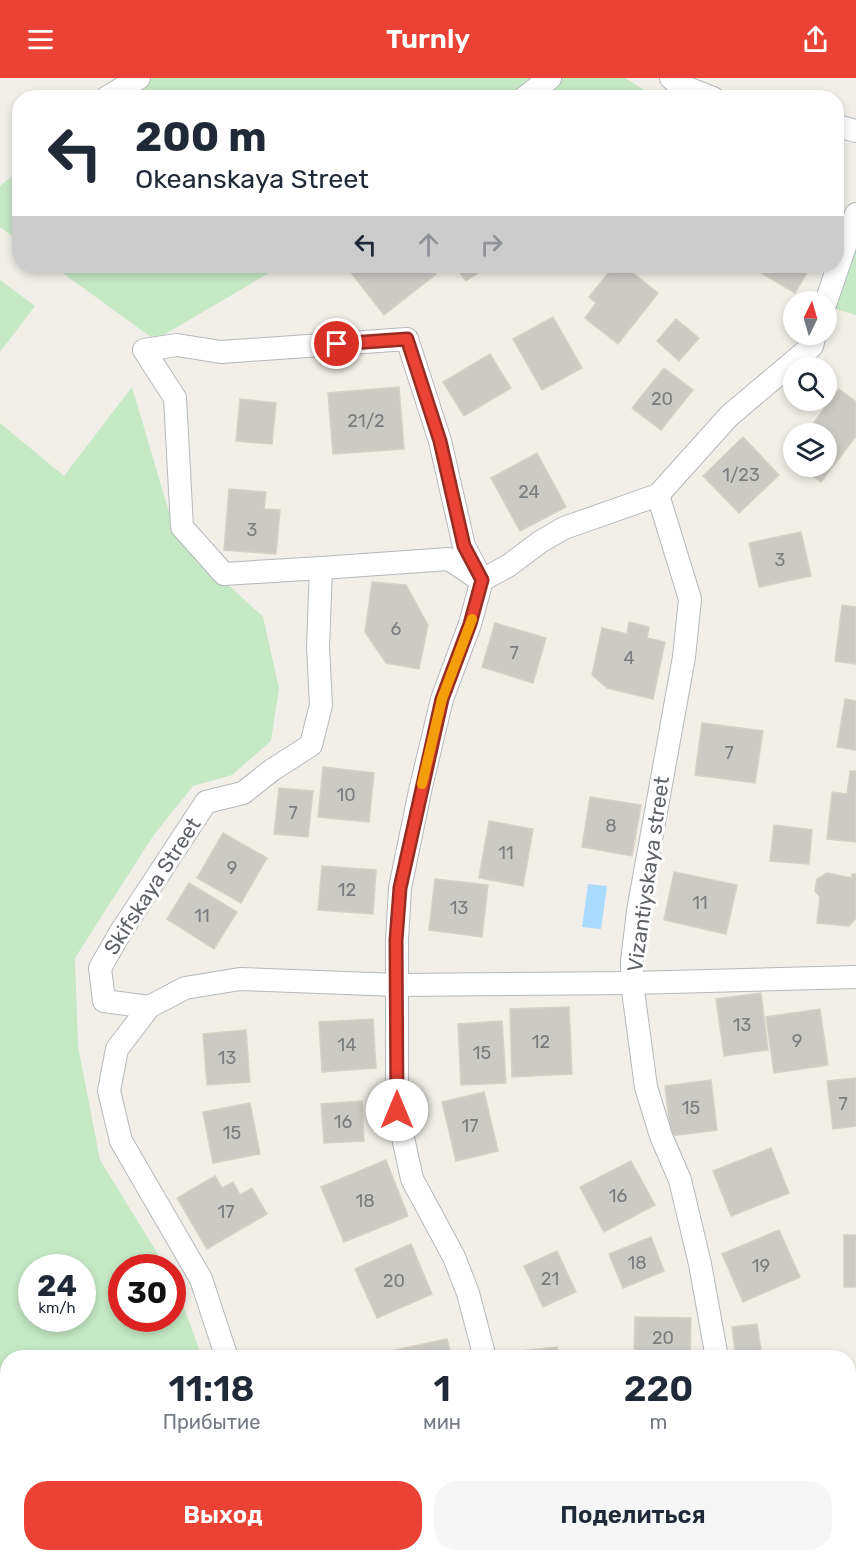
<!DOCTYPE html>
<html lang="ru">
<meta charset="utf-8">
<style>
:root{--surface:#fff;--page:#f6f6f7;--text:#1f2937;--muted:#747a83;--accent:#ea4335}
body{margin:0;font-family:Rubik,sans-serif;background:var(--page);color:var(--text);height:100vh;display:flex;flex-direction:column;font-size:22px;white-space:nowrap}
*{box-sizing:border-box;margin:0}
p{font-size:20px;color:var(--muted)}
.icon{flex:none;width:33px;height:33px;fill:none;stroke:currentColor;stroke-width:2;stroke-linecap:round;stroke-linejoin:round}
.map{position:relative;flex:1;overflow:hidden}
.panel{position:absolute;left:0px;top:1272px;width:856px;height:212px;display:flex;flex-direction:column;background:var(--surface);border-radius:24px 24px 0 0;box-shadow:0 3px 9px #0003}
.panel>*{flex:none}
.top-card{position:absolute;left:12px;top:12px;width:832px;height:183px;border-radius:24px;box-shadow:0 3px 9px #0003;background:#fff;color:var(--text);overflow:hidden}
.needle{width:39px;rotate:5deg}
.controls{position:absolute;left:783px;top:213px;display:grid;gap:12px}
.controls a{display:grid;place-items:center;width:54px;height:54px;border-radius:50%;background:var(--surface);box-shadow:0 3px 9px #0003;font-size:30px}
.speed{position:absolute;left:18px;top:1176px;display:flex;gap:12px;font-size:30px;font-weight:700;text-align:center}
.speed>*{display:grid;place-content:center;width:78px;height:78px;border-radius:50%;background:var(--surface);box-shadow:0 3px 9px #0003;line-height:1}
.speed small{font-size:15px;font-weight:400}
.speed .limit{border:9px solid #d22;background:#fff;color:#111}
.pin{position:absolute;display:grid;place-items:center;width:51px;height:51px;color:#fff;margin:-26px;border:3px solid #fff;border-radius:50%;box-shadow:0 2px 6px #0007}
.me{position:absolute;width:66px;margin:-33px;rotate:0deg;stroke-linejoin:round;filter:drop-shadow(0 0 4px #0008)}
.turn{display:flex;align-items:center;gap:21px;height:126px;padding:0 24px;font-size:27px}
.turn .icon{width:78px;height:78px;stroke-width:2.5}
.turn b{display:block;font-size:42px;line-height:51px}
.lanes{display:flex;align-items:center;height:57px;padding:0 24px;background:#0003;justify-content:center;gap:30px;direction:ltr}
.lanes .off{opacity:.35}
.eta{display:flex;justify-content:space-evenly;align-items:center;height:102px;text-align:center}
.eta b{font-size:36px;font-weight:600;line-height:42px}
.button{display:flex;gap:12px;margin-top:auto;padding:12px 24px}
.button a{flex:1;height:69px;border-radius:24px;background:var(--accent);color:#fff;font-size:24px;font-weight:600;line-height:69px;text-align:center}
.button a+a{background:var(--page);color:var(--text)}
header{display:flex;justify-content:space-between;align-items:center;height:78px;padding:0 24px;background:var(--accent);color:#fff;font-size:27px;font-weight:600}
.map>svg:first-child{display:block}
</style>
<header><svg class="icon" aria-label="menu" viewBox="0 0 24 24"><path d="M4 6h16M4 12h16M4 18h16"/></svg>Turnly<svg class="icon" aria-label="share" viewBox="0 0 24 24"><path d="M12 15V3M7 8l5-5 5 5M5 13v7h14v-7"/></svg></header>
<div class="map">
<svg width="856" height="1483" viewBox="0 0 856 1483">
<rect width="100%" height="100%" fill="#f1efe8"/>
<g fill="#c5e8c5" fill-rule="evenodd">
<polygon points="142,0 625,0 656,19 114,20"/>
<polygon points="19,92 19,163 0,149 0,108"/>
<polygon points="852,172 856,173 856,237 832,230"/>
<polygon points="53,188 281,188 155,262"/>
<polygon points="0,202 35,228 0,274"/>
<path d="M132 309 176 458 263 539 279 610 271 663 232 697 193 708 153 758 75 880 78 968 100 1082 166 1189 122 1190V1240H172L173 1200 202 1279 8 1280V1476H133L128 1483H0V345L64 398ZM32 1190H82V1240H32Z"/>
<polygon points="856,1401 856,1483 725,1483 736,1476 849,1476 849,1405"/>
</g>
<polygon fill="#aadaff" points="588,806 607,808 601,851 582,849"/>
<g fill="#cccac5" stroke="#d6d1c6" stroke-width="1.5">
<polygon points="355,188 430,188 436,196 384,237 349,192"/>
<polygon points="455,188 488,188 466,203"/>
<polygon points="614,188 624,188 658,215 618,266 585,240 596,225 589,219"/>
<polygon points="755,188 811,188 795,215 753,190"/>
<polygon points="553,239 582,290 542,312 513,261"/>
<polygon points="676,241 699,260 679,283 657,263"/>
<polygon points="490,276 511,310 464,338 443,304"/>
<polygon points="664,290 693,312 661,352 632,330"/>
<polygon points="399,309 404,371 333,376 328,315"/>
<polygon points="839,311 856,324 856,358 821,404 799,388 826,388 826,356 805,356"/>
<polygon points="240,321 276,325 272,366 236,363"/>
<polygon points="743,359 779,397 739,435 703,398"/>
<polygon points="537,375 566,429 520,453 491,400"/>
<polygon points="229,411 266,414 264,431 280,432 276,476 224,472"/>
<polygon points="801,454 811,498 759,509 749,465"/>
<polygon points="372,504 406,507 428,547 419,591 386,585 365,554"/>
<polygon points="842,527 856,529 856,586 835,583"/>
<polygon points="629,544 649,549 647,560 665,564 653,621 607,610 592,597 602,550 627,556"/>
<polygon points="495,545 546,560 533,605 482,589"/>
<polygon points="845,621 856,623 856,672 837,669"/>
<polygon points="702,645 763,653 755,705 695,697"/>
<polygon points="323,689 374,695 369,744 318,739"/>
<polygon points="850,693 856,693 856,764 827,761 832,714 847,716"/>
<polygon points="279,710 313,713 308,759 274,756"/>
<polygon points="590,719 641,727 632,778 582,769"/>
<polygon points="489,743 533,751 523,808 479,800"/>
<polygon points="774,747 812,752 809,786 770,783"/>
<polygon points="223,755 267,780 241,825 197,800"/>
<polygon points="322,788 376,792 373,836 318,832"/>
<polygon points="674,794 737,807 726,856 664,842"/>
<polygon points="827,795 852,800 852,796 856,796 856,840 849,848 817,845 820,819 815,813 817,801"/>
<polygon points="435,801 488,807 482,859 429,852"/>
<polygon points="189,805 237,834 214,871 167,841"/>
<polygon points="761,915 768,972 724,978 716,921"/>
<polygon points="569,929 572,996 512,999 510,931"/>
<polygon points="820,931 828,987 774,995 766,939"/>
<polygon points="373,941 376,990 322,994 319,944"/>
<polygon points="502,943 506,1005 461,1007 458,946"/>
<polygon points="246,952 250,1004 207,1007 203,956"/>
<polygon points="856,1000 856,1048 833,1051 827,1003"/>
<polygon points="711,1002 717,1052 671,1058 665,1008"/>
<polygon points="484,1014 498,1073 456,1083 442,1024"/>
<polygon points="362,1023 364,1063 324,1065 321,1026"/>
<polygon points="250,1025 260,1076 213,1085 203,1034"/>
<polygon points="771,1070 789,1115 731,1138 713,1093"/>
<polygon points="386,1082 408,1138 344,1164 321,1109"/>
<polygon points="631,1083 655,1127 604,1154 580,1109"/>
<polygon points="215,1098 222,1110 233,1104 240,1117 252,1110 267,1136 207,1171 177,1120"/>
<polygon points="779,1152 800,1199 743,1224 722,1176"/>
<rect x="844" y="1157" width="12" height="52"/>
<polygon points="651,1159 664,1193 623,1210 609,1176"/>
<polygon points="411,1166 432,1216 377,1240 355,1191"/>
<polygon points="557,1173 576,1214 543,1229 524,1188"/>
<polygon points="635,1239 691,1240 690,1280 634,1280"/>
<polygon points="757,1246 762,1280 736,1280 732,1249"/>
<polygon points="447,1261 452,1280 382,1280 381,1275"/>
<polygon points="557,1269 559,1280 513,1280 512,1274"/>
<polygon points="161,1476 185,1476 193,1483 155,1483"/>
<polygon points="236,1476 296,1476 293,1483 232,1483"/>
</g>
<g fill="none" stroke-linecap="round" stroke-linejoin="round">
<defs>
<g id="street">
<polyline points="671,0 679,7 713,20"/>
<polyline points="106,20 139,0"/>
<polyline points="524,20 550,0"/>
<polyline points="837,48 856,53"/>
<polyline points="826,224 856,136"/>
<polyline points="658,417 690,521 684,579 638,833 632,883 632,905 646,1009 661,1058 680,1102 700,1186 717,1280"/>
<polyline points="321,490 449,481 480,502"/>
<polyline points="482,502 508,488 540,464 564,450 658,417 729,338 812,268 815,256"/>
<polyline points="149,929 104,923 100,890 120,855 206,724 243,715 272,692 311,667 321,627 318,569 321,490 224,496 182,449 175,320 144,272 177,267 221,274 407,261 440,363 464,468 482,502 470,546 442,621 420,713 400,810 397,862 397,1032 412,1101 454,1179 468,1215 485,1280"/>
<polyline points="227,1280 201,1201 121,1063 109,1013 117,971 149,929 185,910 240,901 397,907 632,905 856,899"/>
<polyline points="462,1483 464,1476"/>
<polyline points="686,1483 690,1476"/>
</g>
</defs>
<use href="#street" stroke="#b5b8bc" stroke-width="24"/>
<use href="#street" stroke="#fff" stroke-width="22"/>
</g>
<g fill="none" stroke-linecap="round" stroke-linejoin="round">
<defs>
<polyline id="route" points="337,266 407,261 440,363 464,468 482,502 470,546 442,621 400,810 396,862 397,1032"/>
</defs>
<use href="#route" stroke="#982c22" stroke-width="15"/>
<use href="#route" stroke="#ea4335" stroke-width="10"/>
<polyline stroke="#f59e0b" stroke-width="10" points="422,706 442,621 472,541"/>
</g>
<g text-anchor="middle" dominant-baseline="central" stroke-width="6" stroke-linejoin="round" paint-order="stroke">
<g font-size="18" fill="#7a7d7f">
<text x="662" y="321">20</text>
<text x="366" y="343">21/2</text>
<text x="741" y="397">1/23</text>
<text x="529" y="414">24</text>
<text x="252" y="452">3</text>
<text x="780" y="482">3</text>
<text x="396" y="551">6</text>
<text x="514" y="575">7</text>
<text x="629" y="580">4</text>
<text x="729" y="675">7</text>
<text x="346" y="717">10</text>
<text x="293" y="735">7</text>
<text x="611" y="748">8</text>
<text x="506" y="775">11</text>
<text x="232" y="790">9</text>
<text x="347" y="812">12</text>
<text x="700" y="825">11</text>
<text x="459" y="830">13</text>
<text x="202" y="838">11</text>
<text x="742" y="947">13</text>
<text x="797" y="963">9</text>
<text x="541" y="964">12</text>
<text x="347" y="967">14</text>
<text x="482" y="975">15</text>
<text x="227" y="980">13</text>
<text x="843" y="1026">7</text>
<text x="691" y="1030">15</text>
<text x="343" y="1044">16</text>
<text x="470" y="1048">17</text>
<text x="232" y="1055">15</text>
<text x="618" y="1118">16</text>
<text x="365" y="1123">18</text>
<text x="226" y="1134">17</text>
<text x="637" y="1185">18</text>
<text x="761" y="1188">19</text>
<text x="550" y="1201">21</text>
<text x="394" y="1203">20</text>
<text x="663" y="1260">20</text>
</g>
<g font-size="21" fill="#5f6368" stroke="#fff">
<text transform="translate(648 796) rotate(-82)">Vizantiyskaya street</text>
<text transform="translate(152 808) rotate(-57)">Skifskaya Street</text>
</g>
</g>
</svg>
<div class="controls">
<a><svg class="needle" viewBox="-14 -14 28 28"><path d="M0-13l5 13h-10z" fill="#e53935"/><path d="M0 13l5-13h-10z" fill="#747a83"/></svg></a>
<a><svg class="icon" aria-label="search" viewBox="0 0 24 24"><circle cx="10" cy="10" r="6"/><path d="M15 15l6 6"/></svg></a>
<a><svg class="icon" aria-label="layers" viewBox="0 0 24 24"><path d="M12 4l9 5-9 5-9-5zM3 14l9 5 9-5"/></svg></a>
</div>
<div class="speed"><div>24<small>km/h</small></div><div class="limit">30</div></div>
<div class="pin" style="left:337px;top:266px;background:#d93025"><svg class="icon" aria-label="arrive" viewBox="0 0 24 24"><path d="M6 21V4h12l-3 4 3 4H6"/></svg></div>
<svg class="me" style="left:397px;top:1032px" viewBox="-20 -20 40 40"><circle r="19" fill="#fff"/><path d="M0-13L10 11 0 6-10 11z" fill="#ea4335"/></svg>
<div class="top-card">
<div class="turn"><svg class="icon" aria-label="left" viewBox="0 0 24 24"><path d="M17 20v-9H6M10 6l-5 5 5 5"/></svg><div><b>200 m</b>Okeanskaya Street</div></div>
<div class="lanes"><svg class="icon" aria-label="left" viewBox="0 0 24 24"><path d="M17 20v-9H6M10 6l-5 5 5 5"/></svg><svg class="icon off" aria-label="ahead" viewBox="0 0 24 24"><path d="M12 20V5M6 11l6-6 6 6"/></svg><svg class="icon off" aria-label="right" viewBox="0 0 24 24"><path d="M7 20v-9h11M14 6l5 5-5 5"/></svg></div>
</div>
<section class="panel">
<div class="eta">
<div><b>11:18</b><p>Прибытие</p></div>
<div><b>1</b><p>мин</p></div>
<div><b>220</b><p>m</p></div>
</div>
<div class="button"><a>Выход</a><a>Поделиться</a></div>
</section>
</div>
